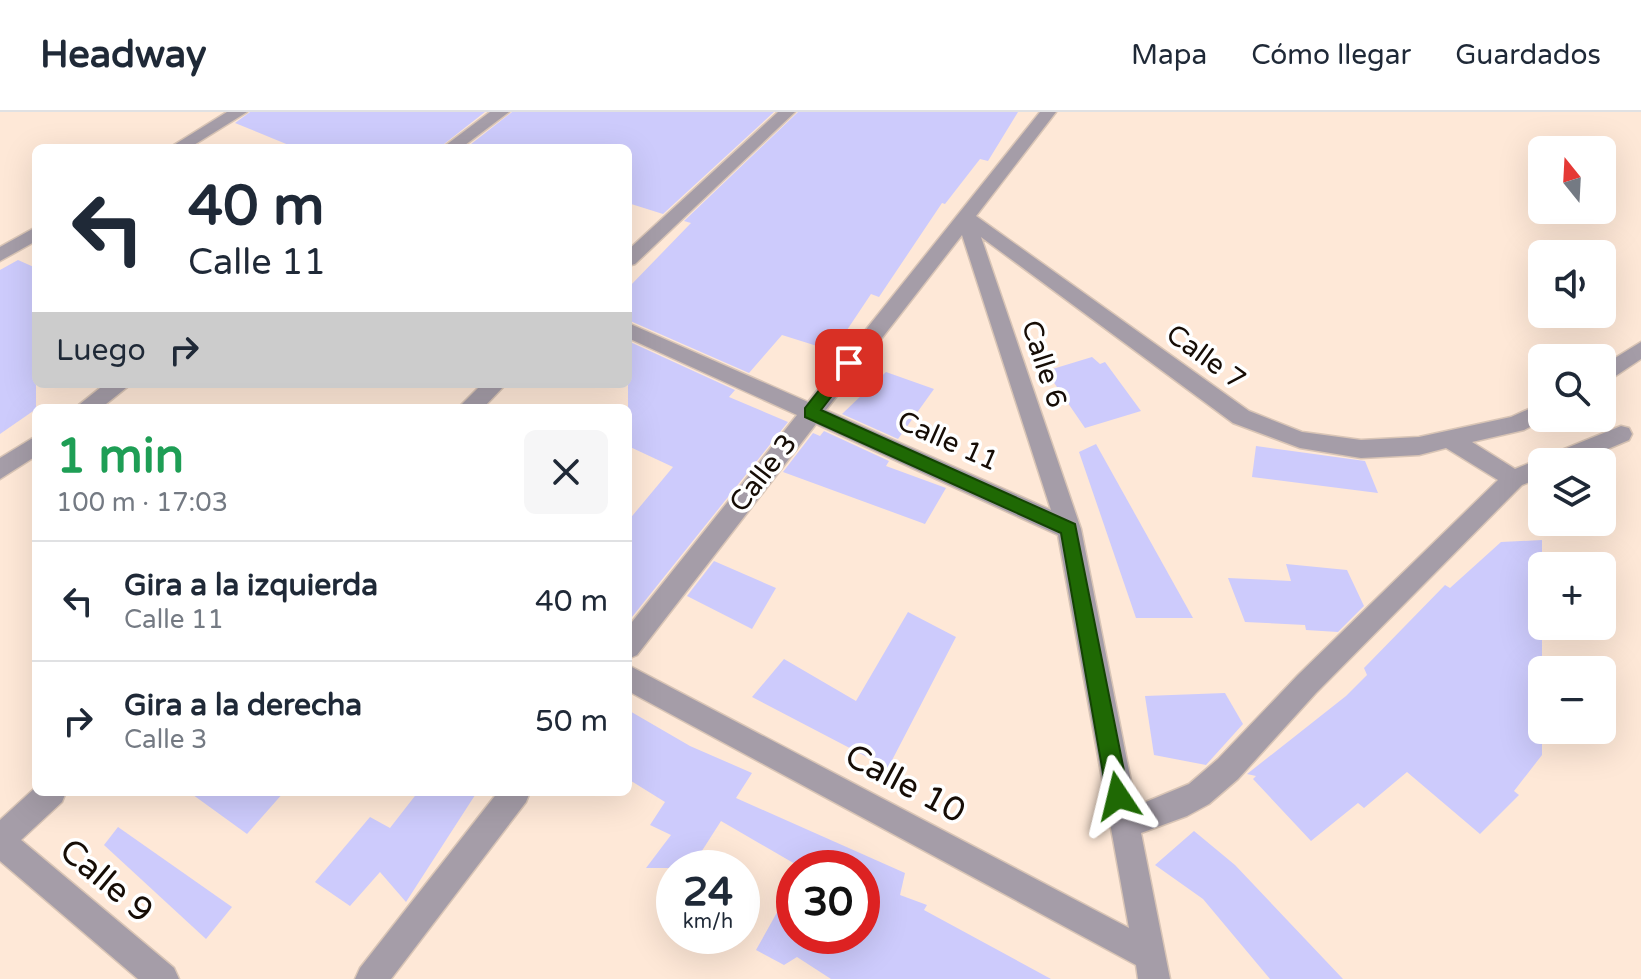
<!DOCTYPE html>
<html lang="es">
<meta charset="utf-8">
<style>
:root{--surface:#fff;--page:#f6f6f7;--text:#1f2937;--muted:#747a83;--line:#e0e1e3}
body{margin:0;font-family:"Varela Round",sans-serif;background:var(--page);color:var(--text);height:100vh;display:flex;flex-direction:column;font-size:30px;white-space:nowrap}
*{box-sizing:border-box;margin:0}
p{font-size:26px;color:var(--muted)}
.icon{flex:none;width:44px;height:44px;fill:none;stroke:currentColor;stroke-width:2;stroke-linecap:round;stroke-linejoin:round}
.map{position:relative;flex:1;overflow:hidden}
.drawer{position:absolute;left:32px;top:292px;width:600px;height:392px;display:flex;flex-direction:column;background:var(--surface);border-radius:12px;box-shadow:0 8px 32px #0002}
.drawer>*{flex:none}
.top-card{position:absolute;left:32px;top:32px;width:600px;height:244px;border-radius:12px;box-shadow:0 8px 32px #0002;background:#fff;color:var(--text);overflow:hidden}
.needle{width:52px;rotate:342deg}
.fabs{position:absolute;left:1528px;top:24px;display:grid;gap:16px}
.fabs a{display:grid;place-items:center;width:88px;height:88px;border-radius:12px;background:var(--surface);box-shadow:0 8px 32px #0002;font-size:40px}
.speed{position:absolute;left:656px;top:738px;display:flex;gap:16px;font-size:40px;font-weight:700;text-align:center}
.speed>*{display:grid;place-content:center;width:104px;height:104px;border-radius:50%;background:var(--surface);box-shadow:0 8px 32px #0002;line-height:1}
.speed small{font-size:20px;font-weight:400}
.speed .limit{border:12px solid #d22;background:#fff;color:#111}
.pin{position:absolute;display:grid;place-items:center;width:68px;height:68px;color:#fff;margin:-34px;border-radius:16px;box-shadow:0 4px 12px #0006}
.me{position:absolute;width:88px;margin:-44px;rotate:350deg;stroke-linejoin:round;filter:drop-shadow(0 0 6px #0008)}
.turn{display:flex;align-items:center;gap:28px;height:168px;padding:0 24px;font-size:36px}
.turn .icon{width:104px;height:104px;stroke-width:2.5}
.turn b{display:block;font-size:56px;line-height:68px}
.then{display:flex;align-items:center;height:76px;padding:0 24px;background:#0003;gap:16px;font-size:30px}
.round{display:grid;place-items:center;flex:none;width:84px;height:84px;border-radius:12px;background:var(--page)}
.overview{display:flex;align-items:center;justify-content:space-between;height:136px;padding:0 24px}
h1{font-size:48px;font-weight:800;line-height:60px;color:#1e9e55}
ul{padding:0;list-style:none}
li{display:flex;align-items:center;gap:24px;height:120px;padding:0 24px;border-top:2px solid var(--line)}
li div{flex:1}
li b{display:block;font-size:30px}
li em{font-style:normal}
header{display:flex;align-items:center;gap:48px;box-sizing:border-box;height:112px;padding:0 40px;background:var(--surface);border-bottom:2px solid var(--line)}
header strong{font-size:38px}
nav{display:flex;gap:44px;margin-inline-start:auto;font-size:28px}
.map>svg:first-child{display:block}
</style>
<header>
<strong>Headway</strong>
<nav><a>Mapa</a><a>Cómo llegar</a><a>Guardados</a></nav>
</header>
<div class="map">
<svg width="1641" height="867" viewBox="0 0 1641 867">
<rect width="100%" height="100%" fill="#fee8d7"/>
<g fill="#cdcbfc">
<polygon points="250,0 485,0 439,36 296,36 235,11"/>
<polygon points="512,0 774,0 663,102 628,91 628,36 466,36"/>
<polygon points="798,0 1018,0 988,49 980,47 945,92 942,91 879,185 871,182 833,239 782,223 749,261 628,208 628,176 691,111 684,109"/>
<polygon points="18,148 36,156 36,297 0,322 0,158"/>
<polygon points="628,229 735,278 729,285 788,310 628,510 628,409 673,355 628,334"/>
<polygon points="1092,245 1100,252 1105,250 1141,299 1085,316 1046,259"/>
<polygon points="886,260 934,277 898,327 842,302"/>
<polygon points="824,319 889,349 886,354 946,376 925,412 783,360 813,321 820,324"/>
<polygon points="1096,332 1193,506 1136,506 1079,340"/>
<polygon points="1256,334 1365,349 1378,381 1252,365"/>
<polygon points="1542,428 1542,643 1514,679 1519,683 1480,722 1407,660 1364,696 1358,691 1311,729 1253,667 1256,664 1247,662 1346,584 1367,563 1364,556 1445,473 1450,476 1501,430"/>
<polygon points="714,449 776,476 752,517 687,484"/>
<polygon points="1286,452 1347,458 1364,494 1338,520 1306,518 1305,513 1245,510 1228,466 1291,469"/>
<polygon points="908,500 956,525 888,656 752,585 784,547 856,589"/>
<polygon points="1225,581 1243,612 1206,653 1154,643 1145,584"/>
<polygon points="628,598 690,634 752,661 736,686 905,761 900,783 927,793 924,798 1051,867 831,867 797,845 784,853 756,838 794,770 794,824 862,824 862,756 802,756 721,709 691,756 646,756 671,723 650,713 665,690 628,667"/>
<polygon points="189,680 284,680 247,722"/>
<polygon points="418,680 477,680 406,790 380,760 350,794 315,770 370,705 390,716"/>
<polygon points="118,715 232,795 206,827 104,733"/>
<polygon points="1194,719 1235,753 1343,867 1270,867 1203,787 1155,753"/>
</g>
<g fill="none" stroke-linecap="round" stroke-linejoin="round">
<defs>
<g id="minor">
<polygon points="227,0 247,0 189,36 169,36"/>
<polygon points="490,0 509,0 461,36 442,36"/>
<polygon points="778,0 795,0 635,152 628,154 628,138"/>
<path d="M1040 0H1056L976 104 1249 299 1302 320 1361 328 1419 325 1511 305 1542 291V306H1547L1524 318 1472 330 1515 357 1621 314 1629 316 1632 322 1629 328 1577 350H1542V365L1522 373 1316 581 1238 667 1209 692 1187 704 1141 721 1170 867H1138L1136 853 628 579V553L1129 816 1058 423 816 312 637 543 628 547V515L797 303 628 226V211L808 290ZM962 123 1051 398 826 298ZM981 125 1233 311 1300 336 1361 346 1419 343 1446 336 1498 368 1298 563 1218 647 1189 672 1136 694 1081 417Z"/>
<polygon points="36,115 36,129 0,149 0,135"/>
<polygon points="1641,230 1641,247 1602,273 1602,254"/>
<polygon points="105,272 131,272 101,296 75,296"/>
<polygon points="482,272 506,272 483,296 458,296"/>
<polygon points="36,324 36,344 0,367 0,346"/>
<polygon points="36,675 36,680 66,680 62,690 21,728 174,856 179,867 138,867 0,749 0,708"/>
<polygon points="498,680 530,680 526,690 391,867 355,867 360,856"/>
</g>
</defs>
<use href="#minor" stroke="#d9c5b6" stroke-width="3"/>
<use href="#minor" fill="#a59da8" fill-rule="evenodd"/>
</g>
<polygon fill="#1f6904" stroke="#144403" stroke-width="2" points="849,246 857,251 821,298 1075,412 1129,684 1126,691 1118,694 1111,691 1107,684 1061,421 805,305 805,296 844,247"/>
<g text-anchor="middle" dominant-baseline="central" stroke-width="7" stroke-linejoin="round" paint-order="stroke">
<g font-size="28" fill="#160d06" stroke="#fff">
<text transform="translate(1206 245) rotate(36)">Calle 7</text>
<text transform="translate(1044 252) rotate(72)">Calle 6</text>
<text transform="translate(948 329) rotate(24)">Calle 11</text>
<text transform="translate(763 361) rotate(-52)">Calle 3</text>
</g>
<g font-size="34" fill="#160d06" stroke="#fff">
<text transform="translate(905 672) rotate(28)">Calle 10</text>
<text transform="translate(106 769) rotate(40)">Calle 9</text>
</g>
</g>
</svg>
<div class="fabs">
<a><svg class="needle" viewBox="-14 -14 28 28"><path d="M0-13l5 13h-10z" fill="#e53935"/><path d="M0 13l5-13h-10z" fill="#747a83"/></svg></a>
<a><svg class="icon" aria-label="sound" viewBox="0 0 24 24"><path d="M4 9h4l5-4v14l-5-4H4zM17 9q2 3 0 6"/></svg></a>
<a><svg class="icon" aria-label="search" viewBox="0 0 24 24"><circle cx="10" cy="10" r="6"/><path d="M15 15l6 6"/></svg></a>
<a><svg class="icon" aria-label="layers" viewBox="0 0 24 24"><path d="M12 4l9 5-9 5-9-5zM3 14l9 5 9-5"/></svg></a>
<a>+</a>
<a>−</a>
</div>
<div class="speed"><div>24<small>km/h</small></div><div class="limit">30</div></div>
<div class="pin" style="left:849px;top:251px;background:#d93025"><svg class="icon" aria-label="arrive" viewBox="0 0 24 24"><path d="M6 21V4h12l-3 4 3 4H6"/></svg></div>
<svg class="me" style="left:1118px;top:684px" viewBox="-20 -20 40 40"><path d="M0-17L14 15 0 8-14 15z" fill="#1f6904" stroke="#fff" stroke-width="4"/></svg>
<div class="top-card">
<div class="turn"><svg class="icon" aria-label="left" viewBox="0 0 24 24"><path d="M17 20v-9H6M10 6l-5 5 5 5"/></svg><div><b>40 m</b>Calle 11</div></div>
<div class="then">Luego<svg class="icon" aria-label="right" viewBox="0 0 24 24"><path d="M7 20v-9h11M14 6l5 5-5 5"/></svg></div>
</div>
<section class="drawer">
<div class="overview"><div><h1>1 min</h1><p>100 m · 17:03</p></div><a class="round"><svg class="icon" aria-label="close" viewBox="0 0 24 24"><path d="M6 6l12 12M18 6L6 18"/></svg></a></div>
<ul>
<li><svg class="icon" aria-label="left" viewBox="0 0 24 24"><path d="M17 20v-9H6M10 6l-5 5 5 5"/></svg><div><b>Gira a la izquierda</b><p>Calle 11</p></div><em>40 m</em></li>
<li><svg class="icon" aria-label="right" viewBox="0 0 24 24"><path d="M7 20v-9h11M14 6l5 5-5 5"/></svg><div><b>Gira a la derecha</b><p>Calle 3</p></div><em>50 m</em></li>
</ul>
</section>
</div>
